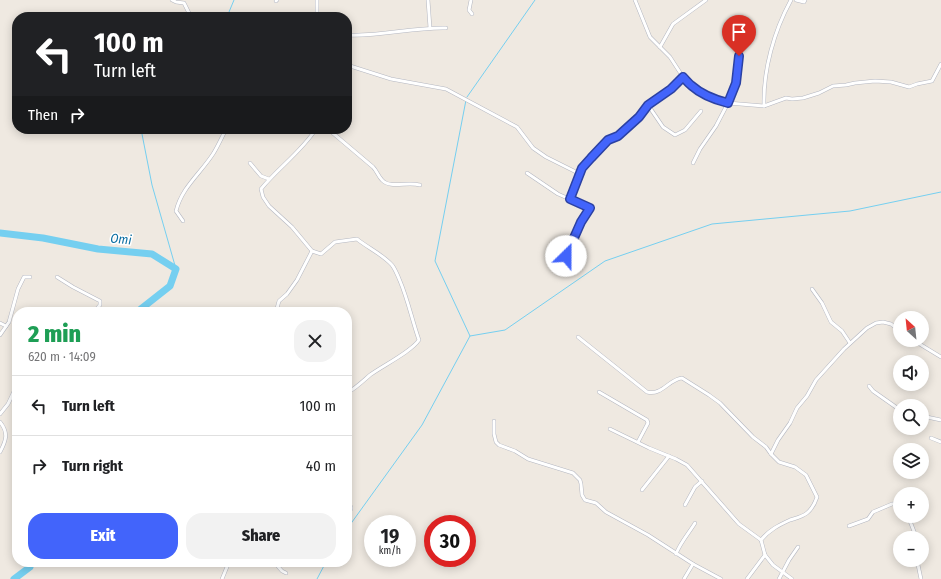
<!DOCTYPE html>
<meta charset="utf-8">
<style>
:root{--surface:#fff;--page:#f2f2f2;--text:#202124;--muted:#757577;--line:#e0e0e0;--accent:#4264fb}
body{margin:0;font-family:"Fira Sans Condensed",sans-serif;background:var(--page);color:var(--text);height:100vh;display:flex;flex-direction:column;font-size:15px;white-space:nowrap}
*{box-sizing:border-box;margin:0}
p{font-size:13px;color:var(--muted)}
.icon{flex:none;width:22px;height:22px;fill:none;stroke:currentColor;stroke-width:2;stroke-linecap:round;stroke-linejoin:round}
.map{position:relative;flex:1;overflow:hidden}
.sheet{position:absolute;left:12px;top:307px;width:340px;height:260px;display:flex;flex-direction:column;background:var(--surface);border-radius:16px;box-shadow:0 2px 10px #0003}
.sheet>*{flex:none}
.guide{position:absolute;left:12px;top:12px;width:340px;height:122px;border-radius:16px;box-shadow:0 2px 10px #0003;background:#202124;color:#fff;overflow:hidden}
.needle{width:26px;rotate:333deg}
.buttons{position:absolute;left:893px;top:311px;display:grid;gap:8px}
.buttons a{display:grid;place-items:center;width:36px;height:36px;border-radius:50%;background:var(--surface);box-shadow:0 2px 10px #0003;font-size:20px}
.speed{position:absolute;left:364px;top:515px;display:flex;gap:8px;font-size:20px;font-weight:700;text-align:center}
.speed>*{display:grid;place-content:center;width:52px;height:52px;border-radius:50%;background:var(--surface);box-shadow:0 2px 10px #0003;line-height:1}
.speed small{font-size:10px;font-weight:400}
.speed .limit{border:6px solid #d22;background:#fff;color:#111}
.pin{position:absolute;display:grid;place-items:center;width:34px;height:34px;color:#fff;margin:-41px -17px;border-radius:50% 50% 50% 0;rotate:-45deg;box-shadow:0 0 4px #0007}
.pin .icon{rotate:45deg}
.me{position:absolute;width:44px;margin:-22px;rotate:23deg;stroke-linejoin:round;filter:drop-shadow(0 0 3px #0008)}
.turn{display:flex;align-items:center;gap:14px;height:84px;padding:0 16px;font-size:18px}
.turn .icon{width:52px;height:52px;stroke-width:2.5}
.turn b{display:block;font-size:28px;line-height:34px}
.then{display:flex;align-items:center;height:38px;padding:0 16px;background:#0003;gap:8px;font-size:15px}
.round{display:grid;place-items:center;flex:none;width:42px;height:42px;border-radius:16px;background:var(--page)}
.overview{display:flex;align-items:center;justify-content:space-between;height:68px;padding:0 16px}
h1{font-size:24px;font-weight:800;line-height:30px;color:#1e9e55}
.action{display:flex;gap:8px;margin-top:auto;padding:8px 16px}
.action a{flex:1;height:46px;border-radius:16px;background:var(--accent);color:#fff;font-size:16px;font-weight:800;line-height:46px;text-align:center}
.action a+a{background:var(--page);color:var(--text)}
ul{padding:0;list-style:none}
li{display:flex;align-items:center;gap:12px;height:60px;padding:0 16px;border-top:1px solid var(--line)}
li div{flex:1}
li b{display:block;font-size:15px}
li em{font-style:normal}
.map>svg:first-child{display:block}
</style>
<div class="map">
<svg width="941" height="579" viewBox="0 0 941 579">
<rect width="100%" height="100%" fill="#efe9e1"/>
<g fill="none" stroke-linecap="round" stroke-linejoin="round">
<g stroke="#75cff0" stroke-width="1">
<polyline points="224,17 229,12 234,0"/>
<polyline points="467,97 535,0"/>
<polyline points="141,129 152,185 176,269"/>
<polyline points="470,336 505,330 605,261 712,224 850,211 941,192"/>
<polyline points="347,529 422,425 470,336 435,261 466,100"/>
<polyline points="317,579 326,562"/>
</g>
<g stroke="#75cff0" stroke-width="7">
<polyline points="0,233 43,238 98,249 152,254 176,269 170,286 137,312"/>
<polyline points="14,579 30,567 31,562"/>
</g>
<defs>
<g id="street">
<polyline points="172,0 176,2 184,3 191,17"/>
<polyline points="428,0 430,28"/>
<polyline points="471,0 469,10 472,14"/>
<polyline points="635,0 650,37 670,57 683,77 692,86 710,97 721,101 728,103 764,106 786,98 792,99 803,98 819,93 833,86 846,85 855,83 875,81 891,82 909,87 917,84 932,81 941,64"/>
<polyline points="796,0 804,2 805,0"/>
<polyline points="276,1 277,0"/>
<polyline points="317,17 317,0"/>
<path d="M347 35C380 37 413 27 446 28"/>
<polyline points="660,47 673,24 706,0"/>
<polyline points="347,65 391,79 446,89 517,127 533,148 546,157 580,174"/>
<polyline points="648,105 663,127 675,135 685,130 701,111"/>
<path d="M764 106C763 70 774 31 791 0"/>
<path d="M316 129C301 152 278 168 261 189L263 197 269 206 292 227 312 251 321 254 335 242 357 239C368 248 382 254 392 265 395 269 398 276 400 281 408 300 412 320 419 340 411 352 382 366 370 375 362 382 356 388 347 393"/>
<path d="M328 129 373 167C377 171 378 176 382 180 390 189 408 181 420 185"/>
<polyline points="250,163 261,176 269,179"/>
<polyline points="693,163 700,149 716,126 728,103 736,83 741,42"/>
<polyline points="527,173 558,194 590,208 581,222 566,257"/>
<polyline points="570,199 582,168 591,158 608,140 619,136 639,117 648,105 671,89 683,77"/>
<path d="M183 221 176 211C182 187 200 174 213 154 218 146 222 137 226 129"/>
<polyline points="57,277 73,287 100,301 100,305 94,312"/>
<polyline points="812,289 822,303 831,322 842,331 850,343"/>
<polyline points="276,312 279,301 287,294 297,280 312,251"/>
<polyline points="0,323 6,326"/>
<polyline points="0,335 9,322 18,289 24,277 30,277"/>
<path d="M578 337 647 392C662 396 669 379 682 378L709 395 720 403 753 437 766 447 771 454 779 462 795 467 806 475 817 497C815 503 812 509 807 513 802 517 796 518 790 520 779 525 769 530 761 540L765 555 773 565 792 579"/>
<polyline points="913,340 941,357"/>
<polyline points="869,386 873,391 900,410"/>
<polyline points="599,392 647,420 648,423 638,442"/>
<polyline points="0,414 8,404 17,385"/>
<polyline points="922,416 941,420"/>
<polyline points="494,421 494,434 496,442 499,445 515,451 528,459 573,473 580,480 581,484 582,495 585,500 596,503 606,512 648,535 693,564 721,579"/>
<path d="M0 422C9 433 6 441 0 452"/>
<polyline points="610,429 649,448 676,459 687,465 739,524 761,540"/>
<polyline points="931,438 941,442"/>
<polyline points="771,454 778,440 790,423 797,408 807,396 816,380 844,349 867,328 876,323 883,322 891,324 900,331"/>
<polyline points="642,490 669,456"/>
<polyline points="347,501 351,507 351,509"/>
<polyline points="685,505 695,487 702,481"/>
<polyline points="908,516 915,534 915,538"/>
<polyline points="849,526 868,519 873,512 892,504 900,503"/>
<path d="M676 554C680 543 689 533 695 523"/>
<polyline points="917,560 921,579"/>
<polyline points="274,562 282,571 286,573"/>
<polyline points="222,579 229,562"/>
<polyline points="684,579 693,564"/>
<polyline points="747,579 765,555"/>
<polyline points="779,579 789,560 798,547"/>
</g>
</defs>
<use href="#street" stroke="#b4b7c1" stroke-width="4"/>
<use href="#street" stroke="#fff" stroke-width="3"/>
</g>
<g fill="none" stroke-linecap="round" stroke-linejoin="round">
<defs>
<path id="route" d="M566 256 581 222 590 208 570 199 582 168 591 158 608 140 618 136 639 117 648 105 671 89 683 77C686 80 689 84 692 86 702 95 716 100 728 103L736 83 739 56"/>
</defs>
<use href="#route" stroke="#2b41a3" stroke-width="10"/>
<use href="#route" stroke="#4264fb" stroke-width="7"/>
</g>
<g text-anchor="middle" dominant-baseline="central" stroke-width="3" stroke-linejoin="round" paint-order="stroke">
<g font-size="13" font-style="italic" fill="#0d6fa3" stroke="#fff">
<text transform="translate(121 239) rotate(5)">Omi</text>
</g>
</g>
</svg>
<div class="buttons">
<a><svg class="needle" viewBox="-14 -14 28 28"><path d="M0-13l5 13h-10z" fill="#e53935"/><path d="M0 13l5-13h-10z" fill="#757577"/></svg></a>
<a><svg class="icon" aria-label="sound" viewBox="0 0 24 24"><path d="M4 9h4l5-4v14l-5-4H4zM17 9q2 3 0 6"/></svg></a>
<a><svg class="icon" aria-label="search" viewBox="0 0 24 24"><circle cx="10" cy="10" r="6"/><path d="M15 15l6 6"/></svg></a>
<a><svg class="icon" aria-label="layers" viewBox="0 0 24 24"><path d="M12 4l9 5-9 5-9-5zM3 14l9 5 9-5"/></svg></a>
<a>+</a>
<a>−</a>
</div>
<div class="speed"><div>19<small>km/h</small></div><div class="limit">30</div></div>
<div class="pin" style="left:739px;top:56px;background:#d93025"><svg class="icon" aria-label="arrive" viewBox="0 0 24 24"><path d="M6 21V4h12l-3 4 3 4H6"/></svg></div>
<svg class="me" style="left:566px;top:256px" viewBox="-20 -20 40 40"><circle r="19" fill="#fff"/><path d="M0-13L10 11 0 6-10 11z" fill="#4264fb"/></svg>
<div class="guide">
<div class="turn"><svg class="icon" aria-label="left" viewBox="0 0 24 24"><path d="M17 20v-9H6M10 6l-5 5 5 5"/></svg><div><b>100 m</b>Turn left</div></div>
<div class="then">Then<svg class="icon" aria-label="right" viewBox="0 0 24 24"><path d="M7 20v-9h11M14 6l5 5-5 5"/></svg></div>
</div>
<section class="sheet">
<div class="overview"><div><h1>2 min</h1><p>620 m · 14:09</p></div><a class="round"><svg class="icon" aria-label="close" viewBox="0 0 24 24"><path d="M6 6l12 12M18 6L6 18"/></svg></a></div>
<ul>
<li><svg class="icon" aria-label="left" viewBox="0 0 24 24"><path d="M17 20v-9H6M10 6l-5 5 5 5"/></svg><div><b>Turn left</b></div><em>100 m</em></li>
<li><svg class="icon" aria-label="right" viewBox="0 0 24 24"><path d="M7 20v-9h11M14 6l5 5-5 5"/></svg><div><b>Turn right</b></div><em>40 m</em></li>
</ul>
<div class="action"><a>Exit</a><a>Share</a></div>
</section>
</div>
